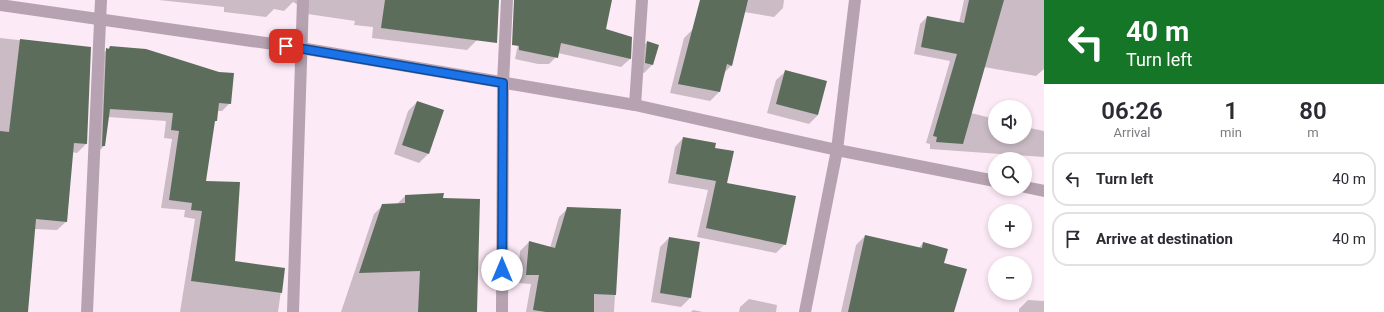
<!DOCTYPE html>
<meta charset="utf-8">
<style>
:root{--surface:#fff;--page:#f2f2f3;--text:#2b2b33;--muted:#7c7c81;--line:#e1e1e2}
body{margin:0;font-family:Roboto,sans-serif;background:var(--page);color:var(--text);height:100vh;display:flex;flex-direction:column;font-size:15px;white-space:nowrap}
*{box-sizing:border-box;margin:0}
p{font-size:13px;color:var(--muted)}
.icon{flex:none;width:22px;height:22px;fill:none;stroke:currentColor;stroke-width:2;stroke-linecap:round;stroke-linejoin:round}
.map{position:relative;flex:1;overflow:hidden}
.sheet{display:flex;flex-direction:column;background:var(--surface);width:340px}
.sheet>*{flex:none}
.top-card{background:#157627;color:#fff;overflow:hidden}
.fabs{position:absolute;left:988px;top:100px;display:grid;gap:8px}
.fabs a{display:grid;place-items:center;width:44px;height:44px;border-radius:50%;background:var(--surface);box-shadow:0 2px 6px #0003;font-size:20px}
.pin{position:absolute;display:grid;place-items:center;width:34px;height:34px;color:#fff;margin:-17px;border-radius:8px;box-shadow:0 2px 6px #0006}
.me{position:absolute;width:44px;margin:-22px;rotate:0deg;stroke-linejoin:round;filter:drop-shadow(0 0 3px #0008)}
.turn{display:flex;align-items:center;gap:14px;height:84px;padding:0 16px;font-size:18px}
.turn .icon{width:52px;height:52px;stroke-width:2.5}
.turn b{display:block;font-size:28px;line-height:34px}
.eta{display:flex;justify-content:space-evenly;align-items:center;height:68px;text-align:center}
.eta b{font-size:24px;font-weight:600;line-height:28px}
ul{padding:0;list-style:none}
li{display:flex;align-items:center;gap:12px;height:54px;margin:0 8px 6px;padding:0 8px;border:2px solid var(--line);border-radius:16px}
li div{flex:1}
li b{display:block;font-size:15px}
li em{font-style:normal}
main{display:flex;flex:1;min-height:0}
.map>svg:first-child{display:block}
</style>
<main>
<div class="map">
<svg width="1044" height="312" viewBox="0 0 1044 312">
<rect width="100%" height="100%" fill="#fdeaf7"/>
<g fill="#0003">
<polygon points="159,0 483,0 477,40 467,50 372,38 373,27 354,25 355,21 301,13 300,6 293,2 284,11 274,9 266,17 224,12 224,7"/>
<polygon points="527,0 611,0 605,30 631,37 630,59 621,67 558,53 558,55 549,64 538,64 515,59"/>
<polygon points="711,0 784,0 783,8 774,17 744,12 732,65 724,73 719,92 710,101 670,93 684,38 693,29"/>
<polygon points="964,0 1044,0 1044,69 1036,76 984,67 971,113 995,119 995,137 1025,137 1025,127 1044,131 1044,157 930,149 930,144 926,143 950,61 914,54 920,24 927,17 959,23"/>
<polygon points="0,38 90,48 86,144 77,153 72,152 67,221 57,230 34,229 27,312 0,312"/>
<polygon points="647,42 653,64 644,73 637,72 638,51"/>
<polygon points="110,47 230,103 222,111 217,111 216,121 214,122 205,182 234,262 284,269 278,312 180,312 195,219 184,217 185,210 161,208 172,139 164,138 166,121 108,117 104,146 96,154 99,57"/>
<polygon points="786,71 818,115 809,124 767,113 776,80"/>
<polygon points="417,102 428,154 419,163 394,154 408,111"/>
<polygon points="683,138 714,149 726,184 785,244 776,253 697,237 708,190 668,183 675,147"/>
<polygon points="443,194 441,199 476,312 341,312 374,214 383,205 396,205 405,196"/>
<polygon points="568,208 620,210 614,312 526,312 531,284 518,283 520,251 529,242 550,248 559,217"/>
<polygon points="865,236 919,248 923,243 943,264 953,312 841,312 856,245"/>
<polygon points="669,238 690,298 681,307 651,302 660,247"/>
<polygon points="749,299 777,305 776,312 739,312 740,307"/>
<polygon points="1028,300 1044,301 1044,312 1019,312 1019,309"/>
<polygon points="693,310 703,312 691,312"/>
</g>
<g fill="#5c6d5c">
<polygon points="385,0 499,0 497,43 381,28"/>
<polygon points="514,0 612,0 606,29 632,37 631,59 561,43 558,58 519,50 519,46 512,45"/>
<polygon points="700,0 748,0 732,66 727,64 720,92 678,84"/>
<polygon points="969,0 1004,0 963,144 936,142 937,137 933,136 957,54 921,47 927,16 964,23"/>
<polygon points="20,39 91,47 87,144 74,143 67,222 36,219 28,312 0,312 0,131 9,132"/>
<polygon points="647,41 659,45 653,65 645,63"/>
<polygon points="110,46 146,49 219,72 234,73 231,104 219,103 217,121 215,121 206,181 240,182 235,261 285,268 282,293 191,281 202,211 191,210 192,203 169,200 179,131 171,130 173,113 110,109 105,146 102,146 106,48 109,49"/>
<polygon points="785,70 827,81 818,115 776,104"/>
<polygon points="417,101 444,110 429,154 402,145"/>
<polygon points="683,137 716,143 715,148 734,151 727,183 796,196 786,245 706,228 716,181 676,174"/>
<polygon points="444,193 443,198 480,199 477,312 418,312 420,271 359,273 382,204 405,203 405,195"/>
<polygon points="567,207 621,209 616,295 594,294 594,312 546,312 533,310 539,275 526,275 529,241 555,248"/>
<polygon points="865,235 922,248 923,242 948,249 944,263 967,269 954,312 848,312"/>
<polygon points="669,237 700,242 691,298 660,293"/>
</g>
<g fill="none" stroke-linecap="round" stroke-linejoin="round">
<g stroke="#b7a2b1" stroke-width="12">
<polyline points="0,5 301,48 635,105 837,150 995,181"/>
<polyline points="635,105 642,0"/>
<polyline points="1025,187 1044,191"/>
<polyline points="87,312 101,0"/>
<polyline points="293,312 303,0"/>
<polyline points="502,312 503,83 507,0"/>
<polyline points="805,312 837,150 855,0"/>
</g>
</g>
<g fill="none" stroke-linecap="round" stroke-linejoin="round">
<defs>
<polyline id="route" points="286,46 503,83 502,270"/>
</defs>
<use href="#route" stroke="#114b97" stroke-width="10"/>
<use href="#route" stroke="#1a73e8" stroke-width="7"/>
</g>
</svg>
<div class="fabs">
<a><svg class="icon" aria-label="sound" viewBox="0 0 24 24"><path d="M4 9h4l5-4v14l-5-4H4zM17 9q2 3 0 6"/></svg></a>
<a><svg class="icon" aria-label="search" viewBox="0 0 24 24"><circle cx="10" cy="10" r="6"/><path d="M15 15l6 6"/></svg></a>
<a>+</a>
<a>−</a>
</div>
<div class="pin" style="left:286px;top:46px;background:#d93025"><svg class="icon" aria-label="arrive" viewBox="0 0 24 24"><path d="M6 21V4h12l-3 4 3 4H6"/></svg></div>
<svg class="me" style="left:502px;top:270px" viewBox="-20 -20 40 40"><circle r="19" fill="#fff"/><path d="M0-13L10 11 0 6-10 11z" fill="#1a73e8"/></svg>
</div>
<section class="sheet">
<div class="top-card">
<div class="turn"><svg class="icon" aria-label="left" viewBox="0 0 24 24"><path d="M17 20v-9H6M10 6l-5 5 5 5"/></svg><div><b>40 m</b>Turn left</div></div>
</div>
<div class="eta">
<div><b>06:26</b><p>Arrival</p></div>
<div><b>1</b><p>min</p></div>
<div><b>80</b><p>m</p></div>
</div>
<ul>
<li><svg class="icon" aria-label="left" viewBox="0 0 24 24"><path d="M17 20v-9H6M10 6l-5 5 5 5"/></svg><div><b>Turn left</b></div><em>40 m</em></li>
<li><svg class="icon" aria-label="arrive" viewBox="0 0 24 24"><path d="M6 21V4h12l-3 4 3 4H6"/></svg><div><b>Arrive at destination</b></div><em>40 m</em></li>
</ul>
</section>
</main>
